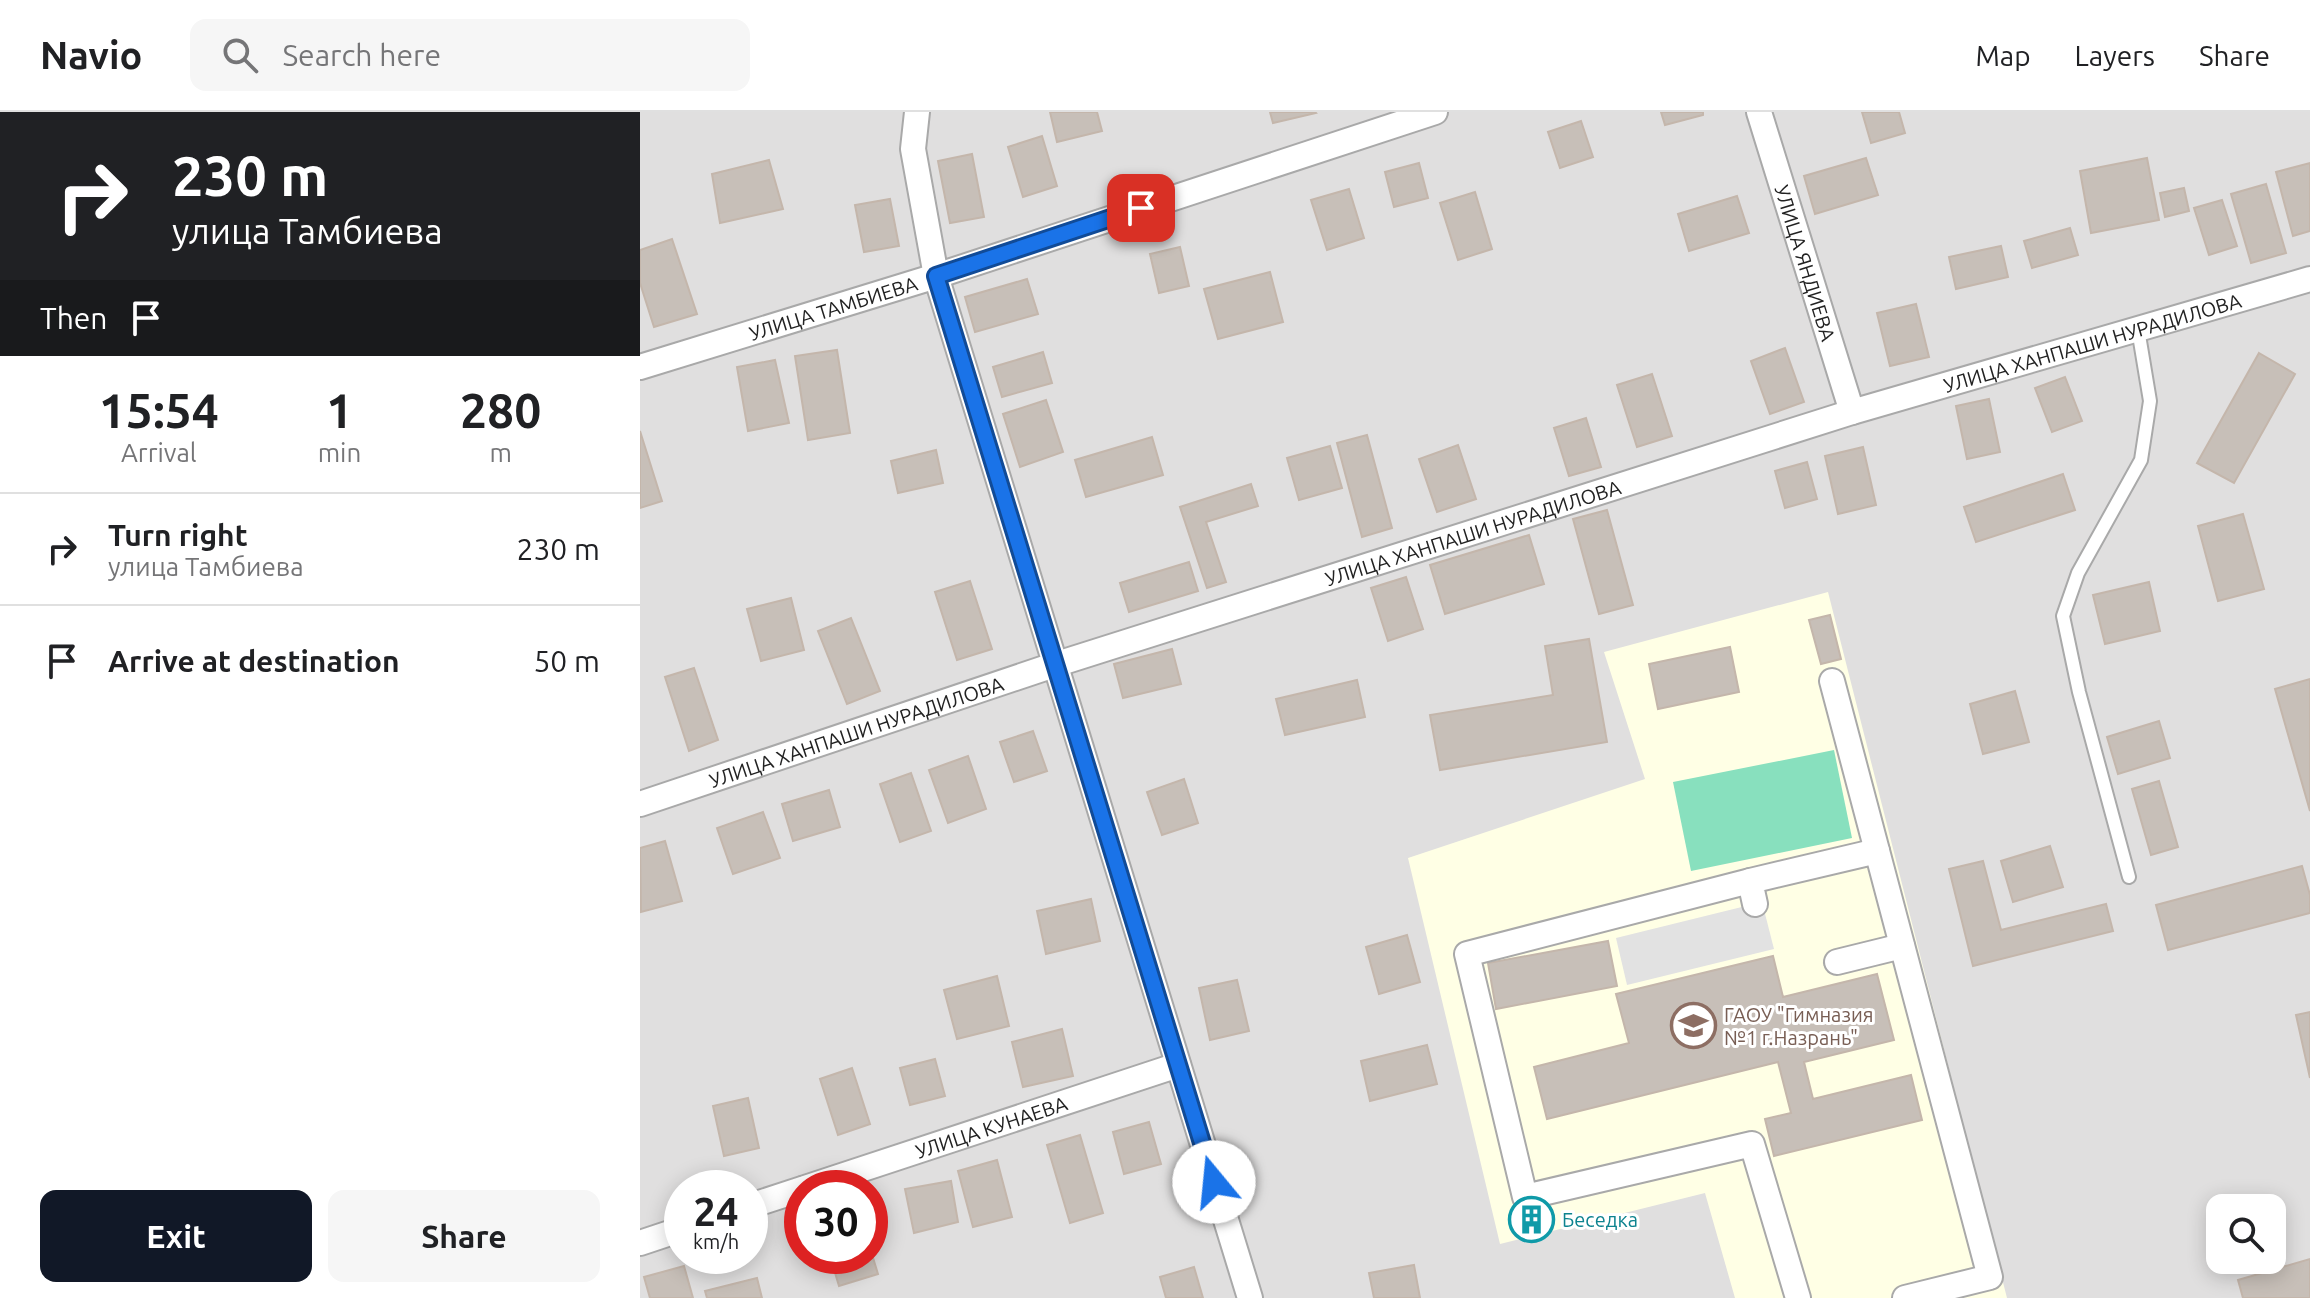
<!DOCTYPE html>
<meta charset="utf-8">
<style>
:root{--surface:#fff;--page:#f6f6f6;--text:#202124;--muted:#757577;--line:#e0e0e0;--accent:#111827}
body{margin:0;font-family:Ubuntu,sans-serif;background:var(--page);color:var(--text);height:100vh;display:flex;flex-direction:column;font-size:30px;white-space:nowrap}
*{box-sizing:border-box;margin:0}
p{font-size:26px;color:var(--muted)}
.icon{flex:none;width:44px;height:44px;fill:none;stroke:currentColor;stroke-width:2;stroke-linecap:round;stroke-linejoin:round}
.map{position:relative;flex:1;overflow:hidden}
.drawer{display:flex;flex-direction:column;background:var(--surface);width:640px}
.drawer>*{flex:none}
.guide{background:#202124;color:#fff;overflow:hidden}
.tools{position:absolute;left:1566px;top:1082px;display:grid;gap:16px}
.tools a{display:grid;place-items:center;width:80px;height:80px;border-radius:16px;background:var(--surface);box-shadow:0 4px 20px #0003;font-size:40px}
.speed{position:absolute;left:24px;top:1058px;display:flex;gap:16px;font-size:40px;font-weight:700;text-align:center}
.speed>*{display:grid;place-content:center;width:104px;height:104px;border-radius:50%;background:var(--surface);box-shadow:0 4px 20px #0003;line-height:1}
.speed small{font-size:20px;font-weight:400}
.speed .limit{border:12px solid #d22;background:#fff;color:#111}
.pin{position:absolute;display:grid;place-items:center;width:68px;height:68px;color:#fff;margin:-34px;border-radius:16px;box-shadow:0 4px 12px #0006}
.me{position:absolute;width:88px;margin:-44px;rotate:343deg;stroke-linejoin:round;filter:drop-shadow(0 0 6px #0008)}
.turn{display:flex;align-items:center;gap:28px;height:168px;padding:0 40px;font-size:36px}
.turn .icon{width:104px;height:104px;stroke-width:2.5}
.turn b{display:block;font-size:56px;line-height:68px}
.then{display:flex;align-items:center;height:76px;padding:0 40px;background:#0003;gap:16px;font-size:30px}
.eta{display:flex;justify-content:space-evenly;align-items:center;height:136px;text-align:center}
.eta b{font-size:48px;font-weight:700;line-height:56px}
.cta{display:flex;gap:16px;margin-top:auto;padding:16px 40px}
.cta a{flex:1;height:92px;border-radius:16px;background:var(--accent);color:#fff;font-size:32px;font-weight:700;line-height:92px;text-align:center}
.cta a+a{background:var(--page);color:var(--text)}
ul{padding:0;list-style:none}
li{display:flex;align-items:center;gap:24px;height:112px;padding:0 40px;border-top:2px solid var(--line)}
li div{flex:1}
li b{display:block;font-size:30px}
li em{font-style:normal}
header{display:flex;align-items:center;gap:48px;box-sizing:border-box;height:112px;padding:0 40px;background:var(--surface);border-bottom:2px solid var(--line)}
header strong{font-size:38px}
nav{display:flex;gap:44px;margin-inline-start:auto;font-size:28px}
.search{width:560px;height:72px;background:var(--page);display:flex;align-items:center;gap:20px;box-sizing:border-box;padding:0 28px;border-radius:16px;color:var(--muted);font-size:30px}
main{display:flex;flex:1;min-height:0}
.map>svg:first-child{display:block}
</style>
<header>
<strong>Navio</strong>
<div class="search"><svg class="icon" aria-label="search" viewBox="0 0 24 24"><circle cx="10" cy="10" r="6"/><path d="M15 15l6 6"/></svg>Search here</div>
<nav><a>Map</a><a>Layers</a><a>Share</a></nav>
</header>
<main>
<section class="drawer">
<div class="guide">
<div class="turn"><svg class="icon" aria-label="right" viewBox="0 0 24 24"><path d="M7 20v-9h11M14 6l5 5-5 5"/></svg><div><b>230 m</b>улица Тамбиева</div></div>
<div class="then">Then<svg class="icon" aria-label="arrive" viewBox="0 0 24 24"><path d="M6 21V4h12l-3 4 3 4H6"/></svg></div>
</div>
<div class="eta">
<div><b>15:54</b><p>Arrival</p></div>
<div><b>1</b><p>min</p></div>
<div><b>280</b><p>m</p></div>
</div>
<ul>
<li><svg class="icon" aria-label="right" viewBox="0 0 24 24"><path d="M7 20v-9h11M14 6l5 5-5 5"/></svg><div><b>Turn right</b><p>улица Тамбиева</p></div><em>230 m</em></li>
<li><svg class="icon" aria-label="arrive" viewBox="0 0 24 24"><path d="M6 21V4h12l-3 4 3 4H6"/></svg><div><b>Arrive at destination</b></div><em>50 m</em></li>
</ul>
<div class="cta"><a>Exit</a><a>Share</a></div>
</section>
<div class="map">
<svg width="1670" height="1186" viewBox="0 0 1670 1186">
<rect width="100%" height="100%" fill="#f2efe9"/>
<path fill="#e0dfdf" fill-rule="evenodd" d="M0 0H1670V1186H0ZM42 1076H110V1144H42ZM162 1076H230V1144H162ZM1580 1096H1632V1148H1580Z"/>
<polygon fill="#ffffe5" points="1188,480 1367,1186 1095,1186 1065,1081 860,1132 768,746 1005,667 964,540"/>
<polygon fill="#88e0be" points="1194,638 1212,726 1051,759 1033,670"/>
<polygon fill="#e2e2e2" points="1122,790 1134,837 987,873 976,826"/>
<g fill="#c7bfb8" stroke="#c4b6ab" stroke-width="2">
<polygon points="410,0 457,0 462,19 417,30"/>
<polygon points="630,0 675,0 676,1 633,11"/>
<polygon points="1021,0 1063,0 1063,3 1025,13"/>
<polygon points="1222,0 1259,0 1265,21 1231,31"/>
<polygon points="941,9 953,45 920,56 908,20"/>
<polygon points="402,24 417,74 383,85 368,35"/>
<polygon points="332,42 344,105 310,111 298,49"/>
<polygon points="1226,46 1238,83 1175,102 1164,64"/>
<polygon points="1507,46 1519,108 1451,121 1440,59"/>
<polygon points="129,48 143,97 80,111 72,62"/>
<polygon points="779,51 788,86 754,95 745,60"/>
<polygon points="1670,51 1670,119 1653,124 1636,60"/>
<polygon points="1626,72 1646,141 1611,151 1591,82"/>
<polygon points="1544,76 1549,99 1525,105 1520,81"/>
<polygon points="709,77 724,126 687,138 671,88"/>
<polygon points="835,80 852,137 818,148 800,91"/>
<polygon points="1097,84 1109,121 1049,139 1038,102"/>
<polygon points="250,87 259,134 224,140 215,93"/>
<polygon points="1582,88 1597,134 1569,143 1554,96"/>
<polygon points="1430,116 1438,143 1392,156 1384,129"/>
<polygon points="32,127 57,202 14,215 0,171 0,138"/>
<polygon points="1361,134 1368,165 1316,177 1309,145"/>
<polygon points="540,135 549,174 519,181 510,142"/>
<polygon points="630,160 643,210 578,227 564,177"/>
<polygon points="387,167 398,202 335,220 325,185"/>
<polygon points="1276,192 1289,245 1250,254 1237,201"/>
<polygon points="1145,236 1164,290 1130,302 1111,249"/>
<polygon points="197,238 210,321 168,328 155,244"/>
<polygon points="403,240 412,271 362,285 353,255"/>
<polygon points="1619,241 1655,262 1594,371 1557,351"/>
<polygon points="135,248 149,311 108,319 97,255"/>
<polygon points="1012,262 1032,324 997,335 977,273"/>
<polygon points="1425,265 1442,309 1412,320 1395,276"/>
<polygon points="1349,287 1360,340 1327,347 1316,294"/>
<polygon points="406,288 423,340 380,355 363,302"/>
<polygon points="946,306 961,355 929,364 914,316"/>
<polygon points="0,319 22,389 0,396"/>
<polygon points="727,323 752,416 722,425 697,331"/>
<polygon points="512,325 523,363 446,385 435,348"/>
<polygon points="818,333 836,387 797,400 779,347"/>
<polygon points="690,334 702,376 659,388 647,346"/>
<polygon points="1223,335 1236,393 1198,402 1185,344"/>
<polygon points="296,338 303,371 258,381 251,349"/>
<polygon points="1167,350 1177,387 1145,396 1135,359"/>
<polygon points="1423,362 1435,398 1336,430 1324,395"/>
<polygon points="611,372 618,394 566,410 586,470 567,476 540,395"/>
<polygon points="967,398 993,493 959,502 933,407"/>
<polygon points="1603,402 1624,477 1578,489 1558,414"/>
<polygon points="889,423 904,472 805,502 790,453"/>
<polygon points="549,450 558,479 489,500 480,471"/>
<polygon points="766,465 783,517 748,529 731,476"/>
<polygon points="330,469 352,537 317,548 295,480"/>
<polygon points="1509,470 1520,519 1465,532 1453,483"/>
<polygon points="151,486 164,538 121,549 107,497"/>
<polygon points="1190,503 1201,547 1181,552 1169,508"/>
<polygon points="211,506 240,579 207,592 178,519"/>
<polygon points="949,527 967,630 800,658 790,603 913,583 905,534"/>
<polygon points="1090,535 1099,580 1018,597 1009,552"/>
<polygon points="532,537 541,572 483,586 474,552"/>
<polygon points="54,556 78,628 49,639 25,565"/>
<polygon points="1670,567 1670,699 1635,577"/>
<polygon points="717,568 725,605 645,623 636,587"/>
<polygon points="1375,579 1389,630 1343,642 1330,592"/>
<polygon points="1519,609 1530,646 1478,662 1467,625"/>
<polygon points="393,619 407,659 374,670 360,630"/>
<polygon points="328,644 346,697 308,711 289,658"/>
<polygon points="271,661 291,719 260,730 240,672"/>
<polygon points="544,667 558,711 522,723 507,680"/>
<polygon points="1519,669 1538,735 1511,743 1492,677"/>
<polygon points="189,678 200,715 153,729 142,692"/>
<polygon points="123,700 140,746 93,762 77,716"/>
<polygon points="25,729 42,789 1,800 0,736"/>
<polygon points="1410,734 1423,775 1373,790 1361,749"/>
<polygon points="1343,749 1361,818 1466,792 1473,819 1333,854 1309,757"/>
<polygon points="1662,754 1670,783 1670,801 1528,838 1516,793"/>
<polygon points="451,787 460,829 406,842 397,799"/>
<polygon points="767,823 780,870 739,882 726,835"/>
<polygon points="968,829 977,874 856,897 848,851"/>
<polygon points="1133,844 1143,885 1237,862 1254,928 1164,950 1173,987 1271,963 1282,1008 1134,1044 1125,1007 1151,1001 1138,950 907,1007 894,955 989,931 976,882"/>
<polygon points="357,864 369,914 317,927 304,878"/>
<polygon points="597,868 609,919 570,928 559,876"/>
<polygon points="1670,900 1670,966 1656,903"/>
<polygon points="422,917 433,964 383,975 372,930"/>
<polygon points="787,933 797,972 730,989 721,949"/>
<polygon points="295,947 305,984 270,993 260,956"/>
<polygon points="212,956 230,1012 198,1023 180,967"/>
<polygon points="108,986 119,1036 84,1044 73,994"/>
<polygon points="509,1010 521,1052 484,1062 473,1020"/>
<polygon points="440,1023 463,1101 430,1111 407,1033"/>
<polygon points="357,1048 372,1105 333,1115 318,1059"/>
<polygon points="311,1069 318,1110 274,1121 265,1077"/>
<polygon points="891,1090 904,1099 900,1113 883,1113 878,1101"/>
<polygon points="230,1136 238,1162 199,1174 190,1144 230,1144"/>
<polygon points="1670,1147 1670,1186 1603,1186 1598,1168"/>
<polygon points="774,1153 780,1186 734,1186 729,1161"/>
<polygon points="44,1154 53,1186 10,1186 4,1165"/>
<polygon points="554,1155 563,1186 526,1186 520,1165"/>
<polygon points="117,1166 122,1186 67,1186 65,1179"/>
</g>
<g fill="none" stroke-linecap="round" stroke-linejoin="round">
<defs>
<polyline id="service" points="1489,765 1439,580 1423,504 1438,461 1501,348 1510,289 1498,217"/>
<g id="minor">
<polyline points="277,0 273,37 296,164 610,1186"/>
<path id="s1" d="M1119 0 1212 300"/>
<path id="s2" d="M0 255 296 164 795 0"/>
<polyline points="1192,569 1350,1165 1265,1186"/>
<path id="s3" d="M0 692 414 553 1212 300 1670 167"/>
<polyline points="1110,769 827,842 885,1085 1112,1032 1158,1186"/>
<polyline points="1115,792 1110,769 1237,739"/>
<polyline points="1197,850 1262,834"/>
<path id="s4" d="M165 1076 538 953"/>
<polyline points="110,1094 162,1077"/>
<polyline points="0,1131 42,1117"/>
</g>
</defs>
<use href="#service" stroke="#a9a9a9" stroke-width="16"/>
<use href="#minor" stroke="#a9a9a9" stroke-width="28"/>
<use href="#service" stroke="#fff" stroke-width="12"/>
<use href="#minor" stroke="#fff" stroke-width="24"/>
</g>
<g fill="none" stroke-linecap="round" stroke-linejoin="round">
<defs>
<polyline id="route" points="501,96 296,164 574,1070"/>
</defs>
<use href="#route" stroke="#114b97" stroke-width="20"/>
<use href="#route" stroke="#1a73e8" stroke-width="14"/>
</g>
<defs>
<symbol id="school-ring" viewBox="-11 -11 22 22"><circle r="9.5" fill="#fff" stroke="#8d6e63" stroke-width="1.5"/><path d="M0-5L7-2L0 1L-7-2ZM-4 1L0 2.5L4 1V4Q0 6-4 4Z" fill="#8d6e63"/></symbol>
<symbol id="building-ring" viewBox="-11 -11 22 22"><circle r="9.5" fill="#fff" stroke="#0f9aa8" stroke-width="1.5"/><path d="M-4-6H4V6H1V3H-1V6H-4ZM-2.5-4.3h1.7v1.8h-1.7ZM.8-4.3h1.7v1.8H.8ZM-2.5-1h1.7V.8h-1.7ZM.8-1h1.7V.8H.8Z" fill="#0f9aa8"/></symbol>
</defs>
<g fill-rule="evenodd">
<use href="#school-ring" x="1028" y="888" width="51" height="51"/>
<use href="#building-ring" x="866" y="1082" width="51" height="51"/>
</g>
<g text-anchor="middle" dominant-baseline="central" stroke-width="6" stroke-linejoin="round" paint-order="stroke">
<g font-size="20" fill="#222" stroke="#fff">
<text stroke="none"><textPath href="#s1" startOffset="158">УЛИЦА ЯНДИЕВА</textPath></text>
<text stroke="none"><textPath href="#s2" startOffset="202">УЛИЦА ТАМБИЕВА</textPath></text>
<text stroke="none"><textPath href="#s3" startOffset="1524">УЛИЦА ХАНПАШИ НУРАДИЛОВА</textPath></text>
<text stroke="none"><textPath href="#s3" startOffset="876">УЛИЦА ХАНПАШИ НУРАДИЛОВА</textPath></text>
<text stroke="none"><textPath href="#s3" startOffset="228">УЛИЦА ХАНПАШИ НУРАДИЛОВА</textPath></text>
<text stroke="none"><textPath href="#s4" startOffset="196">УЛИЦА КУНАЕВА</textPath></text>
</g>
<g font-size="20" fill="#785e54" stroke="#fff" text-anchor="start">
<text x="1084" y="902">ГАОУ "Гимназия<tspan x="1084" dy="23">№1 г.Назрань"</tspan></text>
</g>
<g font-size="20" fill="#0d838f" stroke="#fff" text-anchor="start">
<text x="922" y="1107">Беседка</text>
</g>
</g>
</svg>
<div class="tools">
<a><svg class="icon" aria-label="search" viewBox="0 0 24 24"><circle cx="10" cy="10" r="6"/><path d="M15 15l6 6"/></svg></a>
</div>
<div class="speed"><div>24<small>km/h</small></div><div class="limit">30</div></div>
<div class="pin" style="left:501px;top:96px;background:#d93025"><svg class="icon" aria-label="arrive" viewBox="0 0 24 24"><path d="M6 21V4h12l-3 4 3 4H6"/></svg></div>
<svg class="me" style="left:574px;top:1070px" viewBox="-20 -20 40 40"><circle r="19" fill="#fff"/><path d="M0-13L10 11 0 6-10 11z" fill="#1a73e8"/></svg>
</div>
</main>
